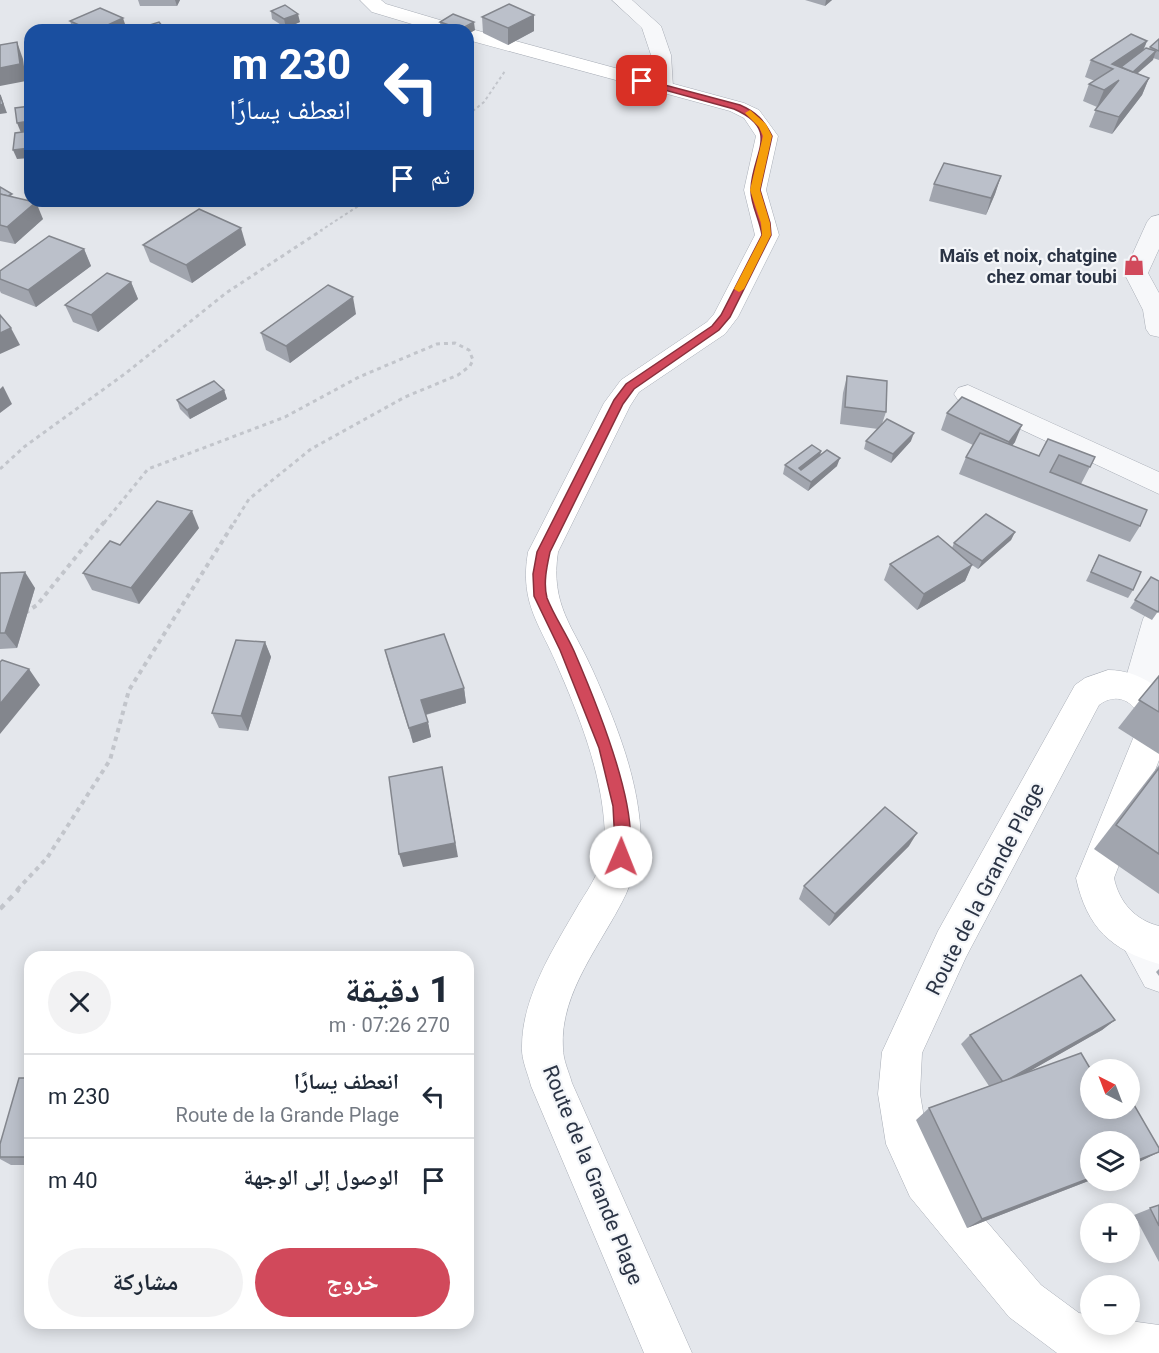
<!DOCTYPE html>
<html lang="ar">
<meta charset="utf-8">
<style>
:root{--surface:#fff;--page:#f2f2f3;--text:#1f2937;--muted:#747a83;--line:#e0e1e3;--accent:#d1495b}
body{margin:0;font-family:Roboto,"Noto Naskh Arabic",sans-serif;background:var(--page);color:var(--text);direction:rtl;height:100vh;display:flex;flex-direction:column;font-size:22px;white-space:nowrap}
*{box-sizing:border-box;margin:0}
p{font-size:20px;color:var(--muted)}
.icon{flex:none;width:33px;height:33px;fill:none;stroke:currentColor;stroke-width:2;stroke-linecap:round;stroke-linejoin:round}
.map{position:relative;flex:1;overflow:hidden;direction:ltr}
.drawer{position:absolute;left:24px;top:951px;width:450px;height:378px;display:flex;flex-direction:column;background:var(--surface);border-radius:18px;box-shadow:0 3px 15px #0003;direction:rtl}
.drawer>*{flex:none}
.banner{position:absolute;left:24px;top:24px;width:450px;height:183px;border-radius:18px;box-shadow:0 3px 15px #0003;direction:rtl;background:#1a4fa0;color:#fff;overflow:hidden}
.needle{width:39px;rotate:318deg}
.buttons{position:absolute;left:1080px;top:1059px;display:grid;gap:12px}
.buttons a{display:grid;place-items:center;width:60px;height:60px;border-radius:50%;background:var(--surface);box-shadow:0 3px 15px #0003;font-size:30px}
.pin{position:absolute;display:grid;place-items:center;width:51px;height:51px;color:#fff;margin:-26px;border-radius:12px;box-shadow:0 3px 9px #0006}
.me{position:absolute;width:66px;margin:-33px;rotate:1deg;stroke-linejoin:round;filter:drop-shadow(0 0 4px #0008)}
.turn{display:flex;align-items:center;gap:21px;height:126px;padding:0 24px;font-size:27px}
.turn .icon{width:78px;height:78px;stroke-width:2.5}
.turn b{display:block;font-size:42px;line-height:51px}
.then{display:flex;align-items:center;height:57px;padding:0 24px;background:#0003;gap:12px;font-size:22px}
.round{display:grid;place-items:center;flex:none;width:63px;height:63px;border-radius:32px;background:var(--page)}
.summary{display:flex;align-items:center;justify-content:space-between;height:102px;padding:0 24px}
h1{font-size:36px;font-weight:800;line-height:45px}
.button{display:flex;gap:12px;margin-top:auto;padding:12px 24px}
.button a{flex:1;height:69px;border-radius:36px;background:var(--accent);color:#fff;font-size:24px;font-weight:800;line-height:69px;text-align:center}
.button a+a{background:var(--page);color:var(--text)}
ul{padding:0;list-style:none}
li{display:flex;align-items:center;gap:18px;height:84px;padding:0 24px;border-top:2px solid var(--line)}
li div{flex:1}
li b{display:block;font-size:22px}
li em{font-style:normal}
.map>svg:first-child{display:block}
</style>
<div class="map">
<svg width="1159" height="1353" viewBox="0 0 1159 1353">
<rect width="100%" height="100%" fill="#e4e7ec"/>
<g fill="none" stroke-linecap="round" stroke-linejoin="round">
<defs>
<g id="street">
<polygon points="612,0 632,0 661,26 671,55 673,87 670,91 663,93 656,91 653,87 651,55 642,28"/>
<polygon points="1159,215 1159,249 1148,273 1159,293 1159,337 1150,335 1146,329 1143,310 1124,273 1147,222 1151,217"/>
<polygon points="968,385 1159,472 1159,494 958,400 954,394 958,388"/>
<polygon points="1159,606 1159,678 1151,701 1139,705 1127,701 1122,691 1143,619 1148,610"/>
<polygon points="1138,921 1152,926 1159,938 1159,992 1145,987 1119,939 1124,926"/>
</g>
<g id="secondary">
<path d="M360 0H381L386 4 460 26 462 30H475L744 103 759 110 778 136 766 190 779 235 738 317 725 334 639 392 630 406 558 552C550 605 573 626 593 671 617 725 640 782 641 842 641 860 633 877 626 894 604 941 559 992 563 1048 563 1060 569 1072 572 1083L692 1353H644L531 1086C528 1073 521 1060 522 1046 522 996 555 946 579 904 591 885 604 866 605 842 605 783 583 725 560 672 541 625 519 605 528 552L604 403 621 380 707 322 714 314 755 235 744 190 756 136 744 118 730 111 468 40V30H432L372 12Z"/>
<path d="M1108 670C1127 670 1144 677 1159 689V760L1114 878C1119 902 1135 920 1159 926V964C1111 950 1087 928 1076 878L1141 719C1133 700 1116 692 1099 705L966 957 922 1053 920 1094 928 1141 940 1167 1041 1285 1079 1313 1090 1315V1324H1130V1321L1159 1325V1353H1057L1009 1317 910 1197 886 1144 878 1094 882 1052 938 931 1075 685 1085 678Z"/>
</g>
</defs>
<use href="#street" stroke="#a9aeb7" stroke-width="1"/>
<use href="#secondary" stroke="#a9aeb7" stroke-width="1"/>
<g stroke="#c2c5cb" stroke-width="2" stroke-dasharray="3 3" stroke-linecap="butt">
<polyline points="468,115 484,102 505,71"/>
<polyline points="320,231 366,201"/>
</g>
<g stroke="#c2c5cb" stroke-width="3" stroke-dasharray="4 4" stroke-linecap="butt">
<polyline points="0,469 24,447 126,373 226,293 322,230"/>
<polyline points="104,523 148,469 285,417 359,377 437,344 455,343 469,350 473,360 470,366 458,375 405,397 311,449 249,499 234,523"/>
</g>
<g stroke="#c2c5cb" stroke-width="4" stroke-dasharray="4.5 4.5" stroke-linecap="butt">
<polyline points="25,613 37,605 105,521"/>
<polyline points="17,890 47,858 110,760 129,690 235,521"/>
</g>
<polyline stroke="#c2c5cb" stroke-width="4.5" stroke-dasharray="6 6" stroke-linecap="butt" points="0,909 19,889"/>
<use href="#street" fill="#f7f8fa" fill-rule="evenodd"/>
<use href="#secondary" fill="#fff" fill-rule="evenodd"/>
</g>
<g fill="#a1a5ae">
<polygon points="138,0 180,0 177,6 140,6"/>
<polygon points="805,0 832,0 825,6"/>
<polygon points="271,11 300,22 286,28 272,19"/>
<polygon points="482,17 534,31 508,45 483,33"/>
<polygon points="70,21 127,30 73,30"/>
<polygon points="440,22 475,30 468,34 468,30 441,30"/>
<polygon points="1159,39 1159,60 1153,58 1137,73 1149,78 1142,95 1112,134 1089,127 1097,107 1083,101 1089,84 1095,81 1085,77 1091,60 1147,41 1144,49 1149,49"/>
<polygon points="1001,176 995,194 986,215 929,201 934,184"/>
<polygon points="0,187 43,219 15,244 0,241"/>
<polygon points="143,245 246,245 192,283 150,262"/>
<polygon points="84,249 91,266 36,307 1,293 0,291 0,271"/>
<polygon points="131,282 138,299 98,332 73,322 65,305"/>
<polygon points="356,314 290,363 266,350 261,333"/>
<polygon points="847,376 886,412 882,424 911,441 891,463 864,449 866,441 878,429 840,424 843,393"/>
<polygon points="224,390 227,399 190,419 180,409 177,400"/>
<polygon points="947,413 1015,442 1012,446 1039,456 1048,439 1095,457 1081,484 1140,526 1130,542 959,474 966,457 973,445 941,430"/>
<polygon points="821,451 820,455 837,466 808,491 783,474 785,465"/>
<polygon points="199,528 139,604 92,590 83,573 120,545"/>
<polygon points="1015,532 1011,540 978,569 972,565 965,581 917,610 884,580 890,564 952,548 954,543"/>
<polygon points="1099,555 1133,590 1128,598 1086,581"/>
<polygon points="0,573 35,588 17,648 0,649"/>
<polygon points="1151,577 1159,610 1152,620 1130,608"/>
<polygon points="265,642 271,657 248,731 219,728 212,713"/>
<polygon points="385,650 464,688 466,703 426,715 431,737 413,743 389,666"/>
<polygon points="1159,676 1159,754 1118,728"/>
<polygon points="1159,765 1159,894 1094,849"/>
<polygon points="909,846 829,926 799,899 804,886"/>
<polygon points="1159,969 1159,976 1156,972"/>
<polygon points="1115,1020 1102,1030 1026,1073 1115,1110 1159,1152 1130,1166 1130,1142 1091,1180 967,1228 916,1120 929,1108 989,1086 961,1044 970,1035"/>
<polygon points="30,1078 30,1165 11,1165 0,1159 0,1144"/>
<polygon points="1159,1205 1159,1262 1134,1215"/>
</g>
<g fill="#83868d">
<polygon points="175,0 180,0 177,6"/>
<polygon points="826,0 832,0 825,6"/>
<polygon points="298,14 300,22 286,28 284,19"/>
<polygon points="534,15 534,31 508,45 508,28"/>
<polygon points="123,18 127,30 97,30"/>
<polygon points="474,22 475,30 468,34 468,30 461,30"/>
<polygon points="163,27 164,30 151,30"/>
<polygon points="1147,41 1140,57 1114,73 1112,64"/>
<polygon points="17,42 23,59 26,81 0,86 0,68"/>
<polygon points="1156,51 1153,60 1123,86 1126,78"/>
<polygon points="1149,78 1142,95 1112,134 1119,117"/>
<polygon points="1119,80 1097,107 1104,90"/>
<polygon points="0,94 7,113 0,114"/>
<polygon points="30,121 30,139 24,140 17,123"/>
<polygon points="30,148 30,158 17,159 13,150"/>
<polygon points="1001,176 995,194 986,215 991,198"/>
<polygon points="36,202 43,219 15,244 7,227"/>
<polygon points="241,228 246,245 192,283 186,265"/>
<polygon points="84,249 91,266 36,307 28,290"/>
<polygon points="131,282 138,299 98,332 91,315"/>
<polygon points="353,297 356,314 290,363 286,346"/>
<polygon points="11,328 20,345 0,354 0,333"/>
<polygon points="3,386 12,404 0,413 0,389"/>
<polygon points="224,390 227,399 190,419 187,410"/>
<polygon points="1022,425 1015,442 1001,459 1009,442"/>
<polygon points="914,433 911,441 891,463 893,454"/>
<polygon points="821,451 819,459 799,475 799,468"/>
<polygon points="840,458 837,466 808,491 811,482"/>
<polygon points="192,511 199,528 139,604 131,588"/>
<polygon points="1015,532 1011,540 978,569 982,561"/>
<polygon points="972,565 965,581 917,610 924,594"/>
<polygon points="25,572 35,588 17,648 5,633"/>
<polygon points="265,642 271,657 248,731 241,716"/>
<polygon points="29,669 40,685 0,734 0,704"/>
<polygon points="464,688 466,703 424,715 421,700"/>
<polygon points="428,722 431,737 413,743 409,728"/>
<polygon points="442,767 458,857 403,867 399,854"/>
<polygon points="917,833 909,846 829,926 835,914"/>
<polygon points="1115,1020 1102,1030 993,1092 1003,1083"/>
<polygon points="1159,1152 1139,1162 1130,1166 1130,1163"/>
<polygon points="1090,1178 1091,1180 967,1228 982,1219"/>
</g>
<g fill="#bbc0ca" stroke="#83868d" stroke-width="1.5">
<polygon points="509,4 534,15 508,28 482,17"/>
<polygon points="285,5 298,14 284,19 271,11"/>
<polygon points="100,8 123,18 97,30 90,30 70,21"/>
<polygon points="453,14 474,22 461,29 440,22"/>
<polygon points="159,22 163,27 151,30 142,30 140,28"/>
<polygon points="1131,34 1147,41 1112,64 1149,78 1119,117 1095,110 1119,80 1104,90 1089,84 1113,69 1091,60"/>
<polygon points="1159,39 1159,51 1150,47"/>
<polygon points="17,42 20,64 0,68 0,45"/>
<polygon points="1146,48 1156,51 1133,72 1121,67"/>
<polygon points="0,95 3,104 0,105"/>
<polygon points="30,106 30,121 17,123 15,108"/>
<polygon points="30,131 30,148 13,150 15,133"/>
<polygon points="944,163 1001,176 991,198 934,184"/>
<polygon points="0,187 12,194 8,196 0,194"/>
<polygon points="0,194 30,201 36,202 7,227 0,225"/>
<polygon points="199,209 241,228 186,265 143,245"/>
<polygon points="49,236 84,249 28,290 0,279 0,271"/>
<polygon points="107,273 131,282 91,315 65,305"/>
<polygon points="328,285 353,297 286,346 261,333"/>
<polygon points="0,315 11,328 0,333"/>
<polygon points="847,376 887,381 886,412 845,407"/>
<polygon points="214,381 224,390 187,410 177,400"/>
<polygon points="962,397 1022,425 1009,442 947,413"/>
<polygon points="887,419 914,433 893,454 866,441"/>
<polygon points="980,433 1039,456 1048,439 1095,457 1090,467 1059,455 1050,472 1147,510 1140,526 966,457"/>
<polygon points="812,445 821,451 799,468 801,470 827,450 840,458 811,482 785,465"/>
<polygon points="157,501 192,511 131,588 83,573 110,541 120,545"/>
<polygon points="986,514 1015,532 982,561 954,543"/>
<polygon points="938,536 972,565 924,594 890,564"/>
<polygon points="1099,555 1141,572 1133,590 1091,572"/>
<polygon points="25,572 5,633 0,633 0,573"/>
<polygon points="1151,577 1159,581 1159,610 1158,612 1135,600"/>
<polygon points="444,634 464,688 421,700 428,722 409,728 385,650"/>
<polygon points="236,640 265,642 241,716 212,713"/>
<polygon points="2,660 29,669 0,704 0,662"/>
<polygon points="1159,676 1159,712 1139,700"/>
<polygon points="442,767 455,843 399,854 389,777"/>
<polygon points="1159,768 1159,854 1116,825"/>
<polygon points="885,807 917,833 835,914 804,886"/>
<polygon points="1081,975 1115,1020 1011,1078 1003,1082 970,1035"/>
<polygon points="1081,1053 1091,1070 1090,1108 1113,1108 1115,1110 1120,1108 1130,1108 1130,1105 1133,1103 1159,1148 1159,1152 1130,1163 1130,1142 1090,1142 1090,1178 982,1219 929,1108"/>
<polygon points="19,1078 30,1078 30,1157 0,1157 0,1144"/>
<polygon points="1159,1205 1159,1226 1150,1208"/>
</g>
<path fill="#d1495b" stroke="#882f3b" stroke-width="1.5" d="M642 79 740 105C756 112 764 120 772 136L760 190 770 223 771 235 730 317 719 330 634 389 623 404 550 552C547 566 543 583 547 598 554 616 566 633 574 651 593 695 646 819 626 862L621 864 616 862 613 857 615 844 613 806 599 748 560 650 534 596 533 574 537 552 614 400 626 384 712 326 721 315 762 235C760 220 750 203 751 189 752 153 782 130 734 109L639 83V80Z"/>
<polygon fill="#f59e0b" points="750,110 766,124 772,136 760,190 770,223 771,235 744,289 739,292 734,289 762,235 761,223 750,190 763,136 759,127 745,113"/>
<defs>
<symbol id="shop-bare" viewBox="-9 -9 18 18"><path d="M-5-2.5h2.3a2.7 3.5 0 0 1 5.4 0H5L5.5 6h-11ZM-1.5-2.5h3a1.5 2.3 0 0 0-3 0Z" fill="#d1495b" stroke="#f4f6f9" stroke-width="2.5" paint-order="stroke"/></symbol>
</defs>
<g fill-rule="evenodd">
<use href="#shop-bare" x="1119" y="250" width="30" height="30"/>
</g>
<g text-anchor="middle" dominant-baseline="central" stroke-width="4.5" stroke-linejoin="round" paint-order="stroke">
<g font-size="18" font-weight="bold" fill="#2b3445" stroke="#f4f6f9" text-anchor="end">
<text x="1117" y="255">Maïs et noix, chatgine<tspan x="1117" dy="21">chez omar toubi</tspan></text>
</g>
<g font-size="21" fill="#2b3445" stroke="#f4f6f9">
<text transform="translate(985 889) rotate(-63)">Route de la Grande Plage</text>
<text transform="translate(593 1175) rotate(68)">Route de la Grande Plage</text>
</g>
</g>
</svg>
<div class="buttons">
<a><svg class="needle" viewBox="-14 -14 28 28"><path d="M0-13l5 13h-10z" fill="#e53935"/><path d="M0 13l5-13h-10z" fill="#747a83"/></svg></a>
<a><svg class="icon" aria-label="layers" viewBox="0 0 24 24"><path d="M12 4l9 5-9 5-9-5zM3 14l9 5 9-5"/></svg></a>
<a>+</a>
<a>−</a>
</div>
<div class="pin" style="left:642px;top:81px;background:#d93025"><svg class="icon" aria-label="arrive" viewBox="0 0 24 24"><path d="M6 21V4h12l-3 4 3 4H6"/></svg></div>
<svg class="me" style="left:621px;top:857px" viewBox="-20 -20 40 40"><circle r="19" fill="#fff"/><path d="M0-13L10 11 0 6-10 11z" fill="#d1495b"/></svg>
<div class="banner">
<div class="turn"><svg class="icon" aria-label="left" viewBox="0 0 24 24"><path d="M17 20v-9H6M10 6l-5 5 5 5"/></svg><div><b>230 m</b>انعطف يسارًا</div></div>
<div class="then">ثم<svg class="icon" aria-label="arrive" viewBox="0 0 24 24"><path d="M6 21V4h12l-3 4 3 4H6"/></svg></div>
</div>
<section class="drawer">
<div class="summary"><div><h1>1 دقيقة</h1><p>270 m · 07:26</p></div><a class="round"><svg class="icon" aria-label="close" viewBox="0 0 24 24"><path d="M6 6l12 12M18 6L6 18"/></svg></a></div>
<ul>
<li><svg class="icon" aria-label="left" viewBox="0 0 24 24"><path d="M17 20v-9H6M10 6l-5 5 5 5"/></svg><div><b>انعطف يسارًا</b><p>Route de la Grande Plage</p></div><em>230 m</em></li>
<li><svg class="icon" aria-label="arrive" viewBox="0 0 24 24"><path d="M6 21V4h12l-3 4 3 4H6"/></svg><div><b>الوصول إلى الوجهة</b></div><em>40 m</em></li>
</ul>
<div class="button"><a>خروج</a><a>مشاركة</a></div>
</section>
</div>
